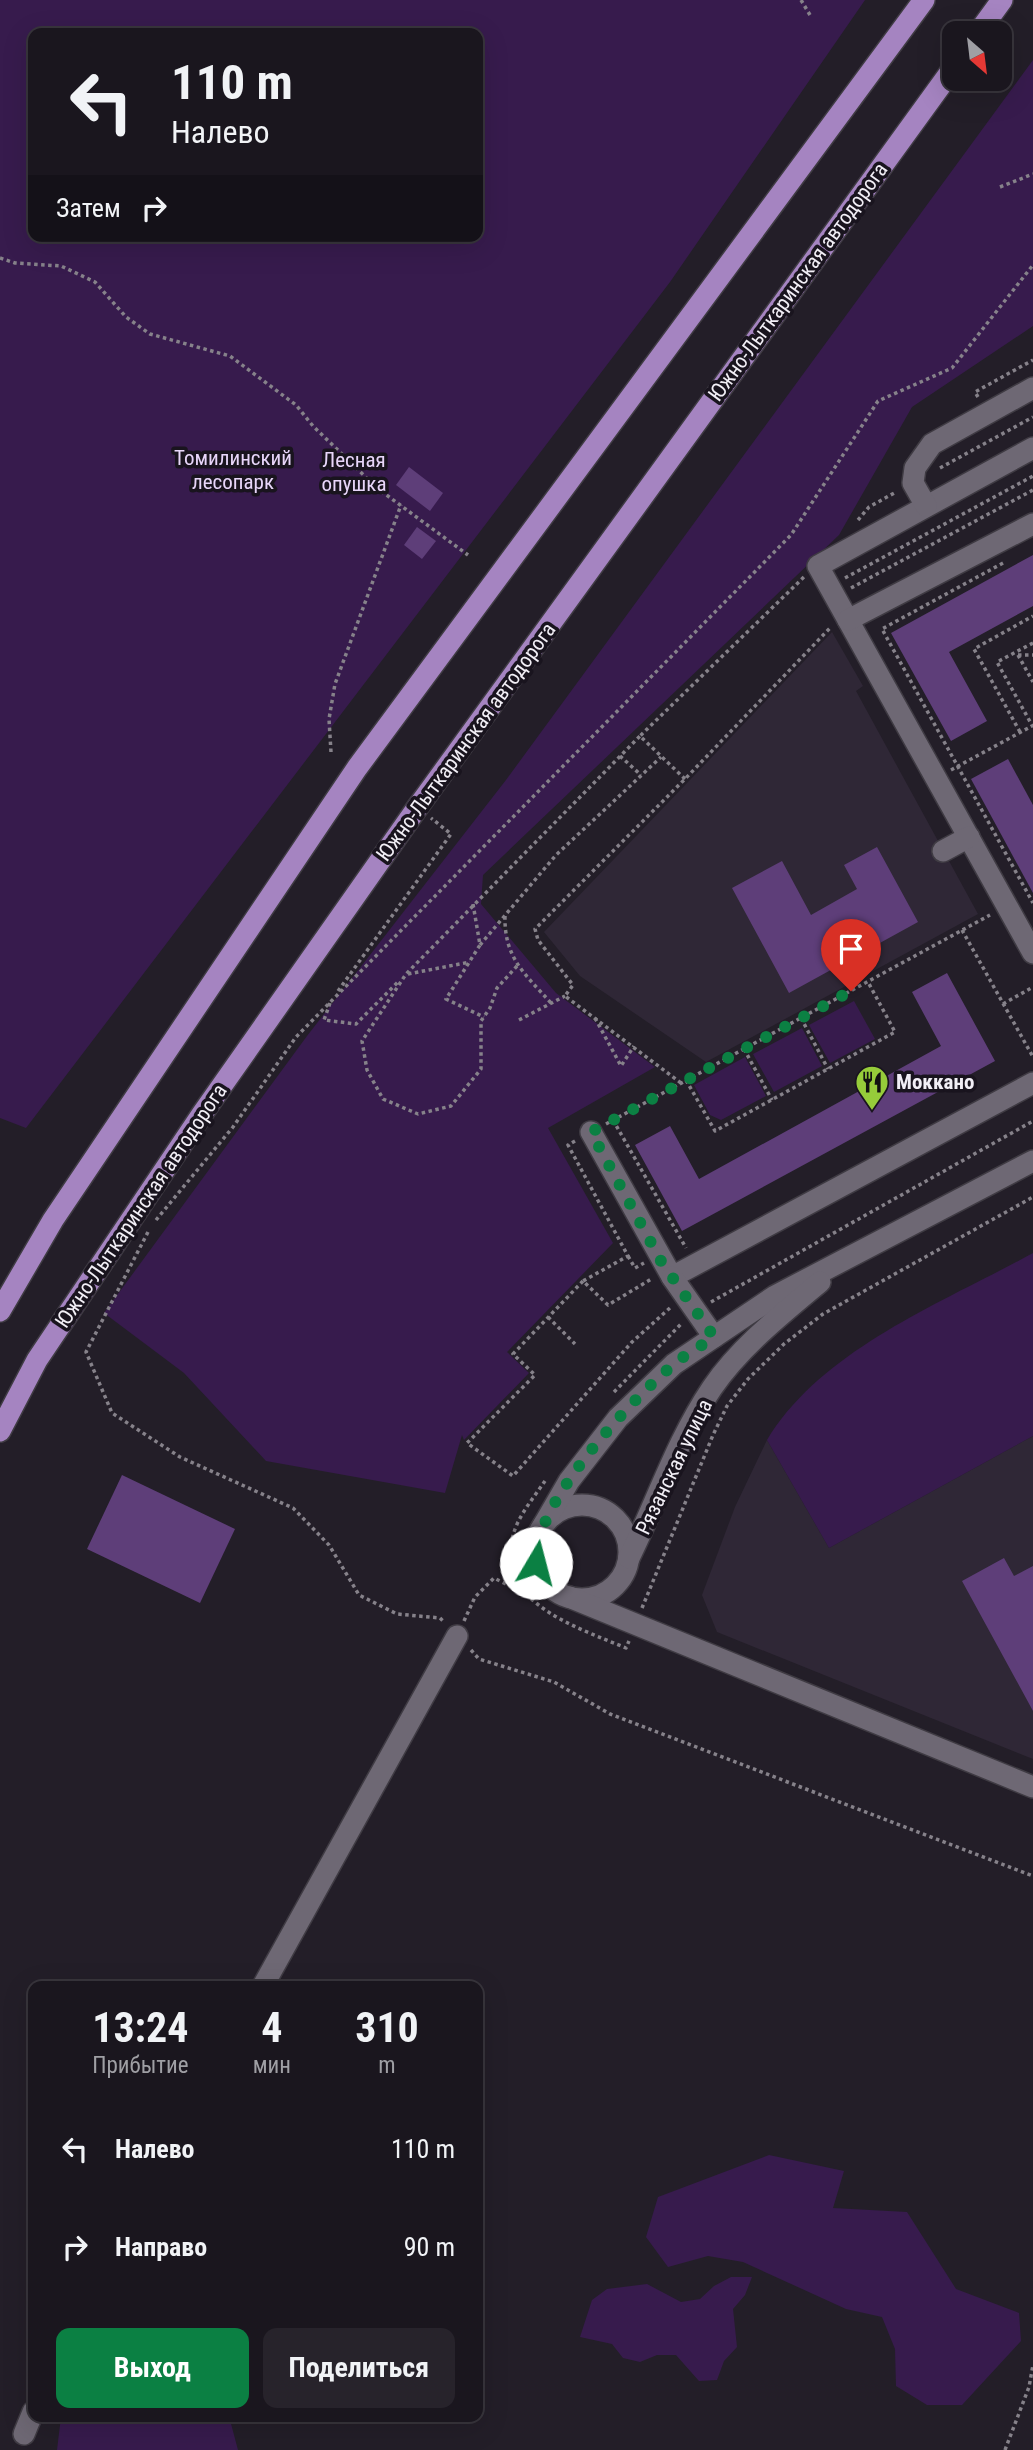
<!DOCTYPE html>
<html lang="ru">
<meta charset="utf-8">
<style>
:root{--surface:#1a161e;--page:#27232b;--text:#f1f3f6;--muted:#9f9fa4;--line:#38353c;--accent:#0b8043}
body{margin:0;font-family:"Roboto Condensed",sans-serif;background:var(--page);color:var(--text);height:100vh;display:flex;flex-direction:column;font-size:26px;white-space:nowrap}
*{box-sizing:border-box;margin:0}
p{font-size:23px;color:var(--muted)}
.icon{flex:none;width:38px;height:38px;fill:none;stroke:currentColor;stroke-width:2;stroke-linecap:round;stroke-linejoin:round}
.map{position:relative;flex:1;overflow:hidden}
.side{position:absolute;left:28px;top:1981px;width:455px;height:441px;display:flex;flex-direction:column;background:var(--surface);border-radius:14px;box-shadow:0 7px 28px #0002,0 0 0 2px var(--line)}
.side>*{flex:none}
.banner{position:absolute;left:28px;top:28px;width:455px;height:214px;border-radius:14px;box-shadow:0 7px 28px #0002,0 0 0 2px var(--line);background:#1a161e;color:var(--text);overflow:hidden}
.needle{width:46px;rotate:152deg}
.tools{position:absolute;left:942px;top:21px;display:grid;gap:14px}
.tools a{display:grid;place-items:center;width:70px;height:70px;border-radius:14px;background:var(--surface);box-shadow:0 7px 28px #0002,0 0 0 2px var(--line);font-size:35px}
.pin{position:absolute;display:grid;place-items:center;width:60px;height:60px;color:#fff;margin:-72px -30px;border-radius:50% 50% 50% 0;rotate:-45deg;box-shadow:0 0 7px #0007}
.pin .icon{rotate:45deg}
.me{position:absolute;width:77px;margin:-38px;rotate:8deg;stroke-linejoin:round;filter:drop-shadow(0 0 5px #0008)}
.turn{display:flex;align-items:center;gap:24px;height:147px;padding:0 28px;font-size:32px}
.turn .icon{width:91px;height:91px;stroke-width:2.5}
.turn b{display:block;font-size:49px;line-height:60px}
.then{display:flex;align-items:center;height:66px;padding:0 28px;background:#0003;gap:14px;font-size:26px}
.eta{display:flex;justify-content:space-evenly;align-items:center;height:119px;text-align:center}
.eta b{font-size:42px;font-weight:700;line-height:49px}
.button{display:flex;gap:14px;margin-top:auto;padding:14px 28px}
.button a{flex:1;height:80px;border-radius:14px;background:var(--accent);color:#fff;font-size:28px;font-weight:700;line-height:80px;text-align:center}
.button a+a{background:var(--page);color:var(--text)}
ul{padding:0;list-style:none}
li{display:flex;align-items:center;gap:21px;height:98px;padding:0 28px}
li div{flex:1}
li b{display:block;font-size:26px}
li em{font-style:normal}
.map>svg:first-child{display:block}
</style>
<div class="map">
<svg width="1033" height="2450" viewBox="0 0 1033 2450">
<rect width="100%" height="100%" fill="#231e28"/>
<g fill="#2f2736">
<polygon points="832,632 863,686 856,691 978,914 706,1062 580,976 544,932"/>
<polygon points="1033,1436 1033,1759 717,1632 702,1595 735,1507 767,1440 829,1548"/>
</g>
<g fill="#371b4d" fill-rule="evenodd">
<path d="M0 0H865L670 282 26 1128 0 1118ZM33 33H478V236H33Z"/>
<polygon points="1033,60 1033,326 912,407 839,535 483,875 481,904 556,993 655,1067 548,1128 613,1243 507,1352 529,1373 464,1440 462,1435 445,1493 266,1461 184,1373 104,1313 307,1036 506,780"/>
<polygon points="854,1001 875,1039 830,1063 809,1025"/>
<polygon points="802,1028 822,1066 774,1092 753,1054"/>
<polygon points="745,1057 766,1096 721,1120 710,1115 694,1085"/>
<path d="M1033 1253V1436L829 1548 767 1440C822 1349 942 1303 1033 1253Z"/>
<polygon points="769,2155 844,2171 833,2208 907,2212 956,2289 1019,2313 1021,2341 962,2405 927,2405 896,2386 895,2349 882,2317 846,2309 743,2262 708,2256 668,2267 646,2237 658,2197"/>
<polygon points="731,2277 752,2277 745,2295 733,2309 737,2347 724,2361 717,2380 699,2381 676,2355 657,2355 640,2362 623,2358 612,2344 580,2337 592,2300 607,2289 647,2284 681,2302 700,2299 714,2286"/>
<polygon points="61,2417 225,2417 230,2420 238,2450 57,2450"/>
</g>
<g fill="#5e3e79">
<polygon points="409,467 443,493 430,511 396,485"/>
<polygon points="417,527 436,541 422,559 404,545"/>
<polygon points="1033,555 1033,606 949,652 987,721 951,741 891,633"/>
<polygon points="1008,759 1033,805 1033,893 971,779"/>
<polygon points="877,847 918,922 789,993 732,888 782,861 811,915 857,889 844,865"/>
<polygon points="947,973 995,1061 682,1231 635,1145 670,1126 699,1179 941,1046 912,992"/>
<polygon points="122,1475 235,1529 200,1603 87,1549"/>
<polygon points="1004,1558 1014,1576 1033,1566 1033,1711 962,1581"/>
</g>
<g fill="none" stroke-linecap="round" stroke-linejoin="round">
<defs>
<g id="minor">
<polyline points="1033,448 818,566 1033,953"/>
<polyline points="926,506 913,483 915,468 932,444 1033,388"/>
<polyline points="848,620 1033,524"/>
<polyline points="943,851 969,837"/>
<polyline points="591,1132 672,1277 1033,1083"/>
<polyline points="672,1277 714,1337"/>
<circle cx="582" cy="1552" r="47"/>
<polyline points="540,1531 569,1481 618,1418 674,1364 775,1296 1033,1161"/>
<path d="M629 1558C657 1501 677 1440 712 1388 740 1347 782 1314 820 1282"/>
<polyline points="569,1597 1033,1787"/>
<polyline points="263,1986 457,1636"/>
<polyline points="24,2434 33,2412"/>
</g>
<g id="major">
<polyline points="978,33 1002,0"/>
<polyline points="0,1311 53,1220 357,768 924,0"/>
<polyline points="0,1431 37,1360 202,1114 417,808 954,67"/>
</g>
</defs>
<use href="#minor" stroke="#3f3b43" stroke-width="24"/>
<use href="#major" stroke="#3f3b43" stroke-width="24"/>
<g stroke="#86828a" stroke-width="3.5" stroke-dasharray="3.5 3.5" stroke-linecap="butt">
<polyline points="801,0 810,15"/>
<polyline points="1000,187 1033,174"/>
<polyline points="0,258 15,263 61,266 95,282 126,317 150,334 230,356 296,405 313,426 377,488 468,555"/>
<polyline points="978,397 975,392 1033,360"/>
<polyline points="940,468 1033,417"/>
<polyline points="858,520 869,507 896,492"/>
<polyline points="1003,563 882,629 1033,903"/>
<polyline points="845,578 1033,476"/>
<polyline points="851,588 1033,490"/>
<polyline points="1033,643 997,662 1033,727"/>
<polyline points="1018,655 1033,682"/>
<polyline points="1018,655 1033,655"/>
<polyline points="1020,732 974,649 1033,616"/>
<polyline points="331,752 329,719 335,684 401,505"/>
<polyline points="620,756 641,775"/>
<polyline points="951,770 1032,726"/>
<polyline points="685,779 640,736 805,576"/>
<polyline points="473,904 480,945 446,999 484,1017"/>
<path d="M505 916C504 958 525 974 551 1003"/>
<polyline points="962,930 1033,1057"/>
<polyline points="480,945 556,855 661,757"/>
<polyline points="517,966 497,988 490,1008 481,1021 481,1069 451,1106 418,1114 383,1099 367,1070 362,1041 406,974 640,736"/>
<polyline points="408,974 470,962"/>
<polyline points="338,991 451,834 431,818"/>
<polyline points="330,1003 324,1020 356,1024 399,981"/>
<polyline points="1003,1004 1033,987"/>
<polyline points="595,1018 621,1066 634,1046"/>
<polyline points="801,1018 828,1069"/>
<polyline points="519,1020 565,996"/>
<polyline points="744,1049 772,1100"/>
<polyline points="686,1080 715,1131 895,1032 868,982"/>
<polyline points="681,1083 565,996 573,985 538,940 535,929 685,779 830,628"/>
<polyline points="613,1120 686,1248"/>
<polyline points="606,1124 990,915"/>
<polyline points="575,1141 568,1145 628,1256 583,1281 608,1305 653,1278"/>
<polyline points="156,1220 233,1127 296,1037 791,535 878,401 952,368 1033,265"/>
<polyline points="148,1232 86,1352 112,1413 180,1457 293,1508 329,1545 359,1595 397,1614 440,1618 444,1622"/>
<polyline points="628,1256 635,1268 644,1263"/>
<polyline points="583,1281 513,1354 535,1375 467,1443 513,1476 632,1342 671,1307"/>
<polyline points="711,1302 1033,1121"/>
<polyline points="548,1317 575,1344"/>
<polyline points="614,1392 682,1323"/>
<path d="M545 1481C536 1494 525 1508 518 1522 483 1599 574 1626 626 1648L629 1641"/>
<polyline points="642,1608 713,1435 727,1406 748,1379 784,1344 823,1314 1033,1197"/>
<polyline points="464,1621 475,1597 494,1578 524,1593"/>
<polyline points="471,1650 479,1659 554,1682 610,1714 1033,1876"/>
<polyline points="1005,2450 1029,2387 1033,2365"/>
</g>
<use href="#minor" stroke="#6e6874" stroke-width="21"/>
<use href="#major" stroke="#a584c1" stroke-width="21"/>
</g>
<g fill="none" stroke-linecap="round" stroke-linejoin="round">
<path stroke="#0b8043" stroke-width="12" stroke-dasharray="0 21.6" d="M536 1563C532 1505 630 1401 674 1364 686 1354 701 1346 714 1337L661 1261 591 1132 851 991"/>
</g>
<defs>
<symbol id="restaurant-pin" viewBox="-11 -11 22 30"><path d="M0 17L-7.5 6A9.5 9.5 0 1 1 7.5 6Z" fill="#96cc3a" stroke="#19141e"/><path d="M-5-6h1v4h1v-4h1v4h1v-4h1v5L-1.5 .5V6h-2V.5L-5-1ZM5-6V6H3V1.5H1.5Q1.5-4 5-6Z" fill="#111"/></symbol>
</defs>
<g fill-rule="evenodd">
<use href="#restaurant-pin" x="853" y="1063" width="38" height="52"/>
</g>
<g text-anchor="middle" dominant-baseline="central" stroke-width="7" stroke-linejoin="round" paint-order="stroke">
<g font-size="21" fill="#f2eff6" stroke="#19141e">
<text transform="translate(798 282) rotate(-54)">Южно-Лыткаринская автодорога</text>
<text transform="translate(466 742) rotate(-54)">Южно-Лыткаринская автодорога</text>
<text transform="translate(141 1206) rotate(-56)">Южно-Лыткаринская автодорога</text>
<text transform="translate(674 1467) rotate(-64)">Рязанская улица</text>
</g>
<g font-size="21" fill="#e8d6fa" stroke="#19141e">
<text x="233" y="458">Томилинский<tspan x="233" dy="24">лесопарк</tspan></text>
<text x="354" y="460">Лесная<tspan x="354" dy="24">опушка</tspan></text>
</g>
<g font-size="21" font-weight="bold" fill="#f2eff6" stroke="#19141e" text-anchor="start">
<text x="896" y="1082">Моккано</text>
</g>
</g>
</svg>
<div class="tools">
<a><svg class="needle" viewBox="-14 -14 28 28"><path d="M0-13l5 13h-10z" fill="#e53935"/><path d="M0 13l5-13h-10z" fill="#9f9fa4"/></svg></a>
</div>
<div class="pin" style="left:851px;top:991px;background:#d93025"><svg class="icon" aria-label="arrive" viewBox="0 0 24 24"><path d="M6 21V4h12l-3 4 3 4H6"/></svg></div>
<svg class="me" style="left:536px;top:1563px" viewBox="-20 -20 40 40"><circle r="19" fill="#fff"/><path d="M0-13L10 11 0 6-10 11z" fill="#0b8043"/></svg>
<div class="banner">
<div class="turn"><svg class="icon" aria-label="left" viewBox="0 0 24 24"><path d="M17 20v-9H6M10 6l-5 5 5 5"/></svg><div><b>110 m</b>Налево</div></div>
<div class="then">Затем<svg class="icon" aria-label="right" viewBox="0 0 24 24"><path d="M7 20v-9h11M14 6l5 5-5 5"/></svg></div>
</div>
<section class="side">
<div class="eta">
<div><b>13:24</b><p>Прибытие</p></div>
<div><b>4</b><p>мин</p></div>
<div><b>310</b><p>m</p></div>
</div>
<ul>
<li><svg class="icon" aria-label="left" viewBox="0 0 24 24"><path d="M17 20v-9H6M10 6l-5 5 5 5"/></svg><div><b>Налево</b></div><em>110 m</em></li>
<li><svg class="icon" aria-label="right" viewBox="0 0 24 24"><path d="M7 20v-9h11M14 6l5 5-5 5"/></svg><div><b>Направо</b></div><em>90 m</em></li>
</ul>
<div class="button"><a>Выход</a><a>Поделиться</a></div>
</section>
</div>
